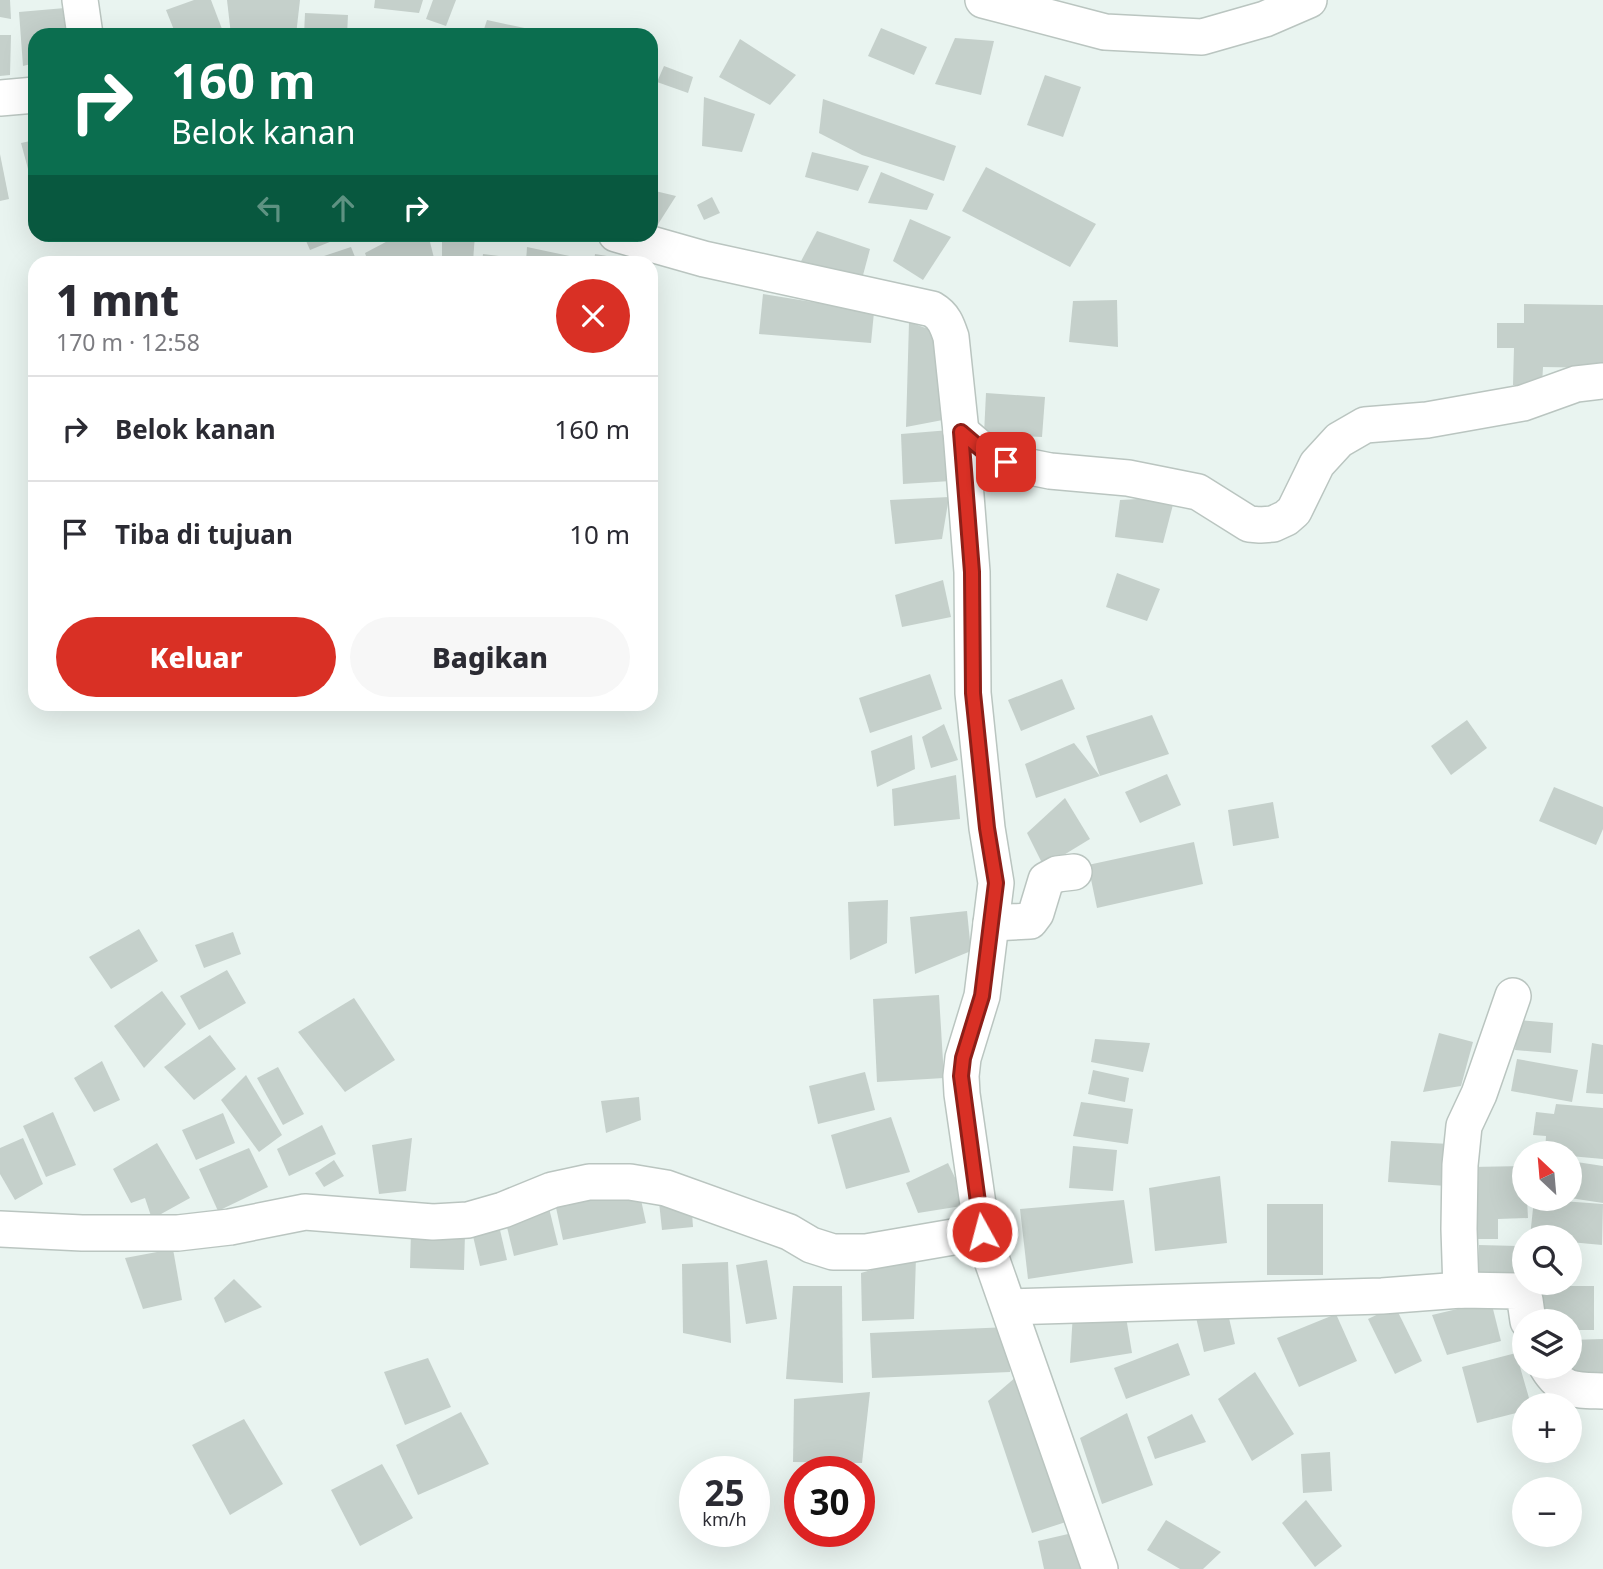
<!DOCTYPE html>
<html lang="id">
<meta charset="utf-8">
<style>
:root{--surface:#fff;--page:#f7f7f7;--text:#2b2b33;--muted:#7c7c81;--line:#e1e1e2;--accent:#d93025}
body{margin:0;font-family:"Noto Sans",sans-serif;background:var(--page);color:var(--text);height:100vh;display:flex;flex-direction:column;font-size:26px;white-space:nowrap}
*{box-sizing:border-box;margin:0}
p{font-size:23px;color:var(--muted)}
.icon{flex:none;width:38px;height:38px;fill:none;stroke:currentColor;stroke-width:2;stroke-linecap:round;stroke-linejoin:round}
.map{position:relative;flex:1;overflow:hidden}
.sheet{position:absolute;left:28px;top:256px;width:630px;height:455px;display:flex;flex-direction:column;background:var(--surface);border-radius:21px;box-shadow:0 7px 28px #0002}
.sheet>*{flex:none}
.banner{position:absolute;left:28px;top:28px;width:630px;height:214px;border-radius:21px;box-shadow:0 7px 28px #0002;background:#0b6e4f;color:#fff;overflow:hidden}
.needle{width:46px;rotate:334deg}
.fabs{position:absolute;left:1512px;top:1141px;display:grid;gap:14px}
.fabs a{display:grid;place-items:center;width:70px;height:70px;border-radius:50%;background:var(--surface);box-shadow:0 7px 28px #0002;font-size:35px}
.speed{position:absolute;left:679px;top:1456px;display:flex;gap:14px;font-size:35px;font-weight:700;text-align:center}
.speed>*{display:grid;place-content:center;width:91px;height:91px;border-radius:50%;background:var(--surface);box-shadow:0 7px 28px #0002;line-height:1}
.speed small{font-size:18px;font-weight:400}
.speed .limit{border:10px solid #d22;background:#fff;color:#111}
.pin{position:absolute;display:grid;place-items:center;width:60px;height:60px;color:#fff;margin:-30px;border-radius:14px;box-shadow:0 4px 10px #0006}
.me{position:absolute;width:77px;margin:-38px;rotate:353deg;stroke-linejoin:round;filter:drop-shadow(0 0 5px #0008)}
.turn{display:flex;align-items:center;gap:24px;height:147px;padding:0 28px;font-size:32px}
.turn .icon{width:91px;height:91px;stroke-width:2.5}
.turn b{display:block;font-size:49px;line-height:60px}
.lanes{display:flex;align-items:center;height:66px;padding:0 28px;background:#0003;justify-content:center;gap:35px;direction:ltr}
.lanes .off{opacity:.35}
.round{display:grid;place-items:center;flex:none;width:74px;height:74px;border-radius:37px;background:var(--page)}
.summary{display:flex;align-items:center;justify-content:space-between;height:119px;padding:0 28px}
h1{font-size:42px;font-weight:800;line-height:52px}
.button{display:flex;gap:14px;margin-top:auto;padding:14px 28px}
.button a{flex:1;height:80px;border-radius:42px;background:var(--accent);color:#fff;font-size:28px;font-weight:800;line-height:80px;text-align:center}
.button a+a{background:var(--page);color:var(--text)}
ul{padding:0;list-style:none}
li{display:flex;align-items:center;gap:21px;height:105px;padding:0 28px;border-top:2px solid var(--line)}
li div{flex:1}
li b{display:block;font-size:26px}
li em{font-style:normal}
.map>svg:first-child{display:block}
</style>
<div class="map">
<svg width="1603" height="1569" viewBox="0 0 1603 1569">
<rect width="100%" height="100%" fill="#e9f4f0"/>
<g fill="#c5d0cb">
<polygon points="0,0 10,0 11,19 0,17"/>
<polygon points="194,0 211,0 222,29 209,35 176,35 166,10"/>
<polygon points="227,0 300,0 296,35 231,35"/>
<polygon points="375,0 423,0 419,13 374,8"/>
<polygon points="433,0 456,0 446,26 426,19"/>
<polygon points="65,8 67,35 35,35 35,63 23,66 19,12"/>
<polygon points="305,13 348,15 347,35 304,35"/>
<polygon points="487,20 553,34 553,35 482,35"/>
<polygon points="881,28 927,47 914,75 868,56"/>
<polygon points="0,35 11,35 10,75 0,76"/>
<polygon points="955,38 994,41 981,95 935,84"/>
<polygon points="740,39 796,75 770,105 719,77"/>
<polygon points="664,66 693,77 688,93 657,82"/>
<polygon points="1045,75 1081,87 1063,137 1027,125"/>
<polygon points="704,97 755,114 742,152 702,146"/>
<polygon points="823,99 956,146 944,181 862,155 819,133"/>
<polygon points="35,140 35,179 31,180 21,143"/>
<polygon points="812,152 869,166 858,191 805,177"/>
<polygon points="0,154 9,199 0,201"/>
<polygon points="986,167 1096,224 1070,267 962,211"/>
<polygon points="881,172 934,194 927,210 868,203"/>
<polygon points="651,190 676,196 655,229 651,227"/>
<polygon points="712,197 720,213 704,220 697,205"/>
<polygon points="910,219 951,237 923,280 893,261"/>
<polygon points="817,231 870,249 862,279 800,263"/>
<polygon points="303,234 347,234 347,235 310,250"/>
<polygon points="401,234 428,234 435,262 368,262 365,253"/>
<polygon points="442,234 475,234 473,262 442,262"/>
<polygon points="351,247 357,262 306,262"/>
<polygon points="527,247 579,258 577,262 526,262"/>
<polygon points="483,254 507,257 506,262 482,262"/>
<polygon points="595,254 637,261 637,262 594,262"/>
<polygon points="763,294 874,312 871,343 759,334"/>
<polygon points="1117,300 1118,347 1069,342 1073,301"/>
<polygon points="1524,304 1603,305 1603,368 1543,367 1542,386 1513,385 1514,348 1497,348 1497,323 1524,323"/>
<polygon points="909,322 934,331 948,419 906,427"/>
<polygon points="986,393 1045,397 1042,437 984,434"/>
<polygon points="950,430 951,481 903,484 901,434"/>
<polygon points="949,497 942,539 895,544 890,500"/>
<polygon points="1175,497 1163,543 1115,537 1120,500"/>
<polygon points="1117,573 1160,589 1147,621 1106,607"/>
<polygon points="943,580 951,617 902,627 895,595"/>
<polygon points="930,674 942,709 870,733 859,698"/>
<polygon points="1062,679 1075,709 1021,731 1008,700"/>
<polygon points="1152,715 1169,754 1100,776 1086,736"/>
<polygon points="1467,720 1487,748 1451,775 1431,746"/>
<polygon points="944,724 958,760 931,768 922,737"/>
<polygon points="912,735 915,769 877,787 871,751"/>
<polygon points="1074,743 1100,776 1036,798 1025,764"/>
<polygon points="1167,774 1181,805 1140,823 1125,792"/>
<polygon points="956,775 960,819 894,826 892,789"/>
<polygon points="1554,787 1603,807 1603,829 1596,845 1539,821"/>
<polygon points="1065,798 1090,839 1044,867 1027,833"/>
<polygon points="1273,802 1279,838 1233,846 1228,810"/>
<polygon points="1194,842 1203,884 1097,908 1088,865"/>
<polygon points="888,900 887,943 850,960 848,902"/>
<polygon points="967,911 971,951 915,974 910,917"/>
<polygon points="139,929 158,961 111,989 89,957"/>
<polygon points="233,932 241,954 204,968 195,945"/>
<polygon points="227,970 246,1003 199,1030 180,996"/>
<polygon points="162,991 186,1024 144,1068 114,1026"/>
<polygon points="939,995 944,1078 877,1082 873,999"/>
<polygon points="354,998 395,1060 345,1092 298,1032"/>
<polygon points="1518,1020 1553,1023 1551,1053 1515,1050"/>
<polygon points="1439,1033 1473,1042 1461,1086 1423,1092"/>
<polygon points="210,1035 236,1069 194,1100 164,1067"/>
<polygon points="1095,1039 1150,1043 1143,1072 1091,1062"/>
<polygon points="1592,1043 1603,1045 1603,1094 1586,1093"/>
<polygon points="1517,1059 1578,1070 1572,1102 1511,1091"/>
<polygon points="102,1061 120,1100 94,1112 74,1078"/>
<polygon points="278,1067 304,1114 283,1125 257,1078"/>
<polygon points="1093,1070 1129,1078 1125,1102 1088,1094"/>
<polygon points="865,1072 875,1110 818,1124 809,1086"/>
<polygon points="246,1075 282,1135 259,1152 221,1100"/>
<polygon points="639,1097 641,1120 606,1133 601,1101"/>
<polygon points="1081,1102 1133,1109 1128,1144 1073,1136"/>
<polygon points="1556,1104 1603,1108 1603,1159 1570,1156 1570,1153 1545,1153 1546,1136 1533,1135 1536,1112 1554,1114"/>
<polygon points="53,1112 76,1165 46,1177 23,1126"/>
<polygon points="223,1113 235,1143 196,1160 182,1130"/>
<polygon points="891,1117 910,1172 846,1189 831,1135"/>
<polygon points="322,1125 336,1154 289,1176 277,1149"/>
<polygon points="23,1138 43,1184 15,1200 0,1174 0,1148"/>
<polygon points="412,1138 406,1191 379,1194 372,1145"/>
<polygon points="1391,1141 1450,1144 1447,1186 1388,1182"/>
<polygon points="157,1143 190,1198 152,1219 145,1198 131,1203 113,1169"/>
<polygon points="1073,1146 1117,1150 1113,1191 1069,1188"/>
<polygon points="249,1148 268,1187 218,1211 199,1169"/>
<polygon points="334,1160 344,1176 324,1187 315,1173"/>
<polygon points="1570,1161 1603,1166 1603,1203 1570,1198"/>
<polygon points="948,1163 968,1205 918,1213 906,1183"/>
<polygon points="1524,1166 1524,1199 1527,1199 1528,1218 1498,1219 1498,1239 1471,1239 1471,1167"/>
<polygon points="1220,1176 1227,1243 1155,1251 1149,1188"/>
<polygon points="638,1186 646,1223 563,1240 555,1203"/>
<polygon points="691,1199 693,1227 662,1230 659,1202"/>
<polygon points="1534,1199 1603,1204 1602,1245 1570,1242 1570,1237 1530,1237"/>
<polygon points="1124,1200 1133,1263 1028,1279 1020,1209"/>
<polygon points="548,1204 558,1245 514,1256 504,1215"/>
<rect x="1267" y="1204" width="56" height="71"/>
<polygon points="500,1230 507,1260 480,1266 473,1236"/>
<polygon points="411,1231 465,1233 464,1270 410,1268"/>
<polygon points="1479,1245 1517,1246 1517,1279 1478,1279"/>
<polygon points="173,1249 182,1300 143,1309 125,1258"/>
<polygon points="916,1257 914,1319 862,1321 861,1273"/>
<polygon points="767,1260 777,1319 746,1324 736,1265"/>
<polygon points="728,1262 731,1343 683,1333 682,1264"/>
<polygon points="234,1279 262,1307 225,1323 214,1298"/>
<polygon points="793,1286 842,1286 843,1383 786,1379"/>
<polygon points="1540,1286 1594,1286 1594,1330 1570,1330 1570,1321 1540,1321"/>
<polygon points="1491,1301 1501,1341 1447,1355 1432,1315"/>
<polygon points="1226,1305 1235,1344 1204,1352 1195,1313"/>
<polygon points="1395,1306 1422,1361 1395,1374 1368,1319"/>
<polygon points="1073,1312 1126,1317 1132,1353 1070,1363"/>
<polygon points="1336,1314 1357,1361 1299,1387 1277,1338"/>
<polygon points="1009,1327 1010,1372 872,1378 870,1333"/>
<polygon points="1603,1339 1603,1372 1556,1373 1556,1367 1570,1367 1570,1340"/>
<polygon points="1178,1343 1190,1375 1126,1399 1114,1368"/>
<polygon points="1516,1353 1531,1405 1524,1405 1524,1411 1477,1423 1462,1367"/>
<polygon points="428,1358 451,1407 405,1425 384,1372"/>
<polygon points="1023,1371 1072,1520 1032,1533 988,1401"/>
<polygon points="1255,1372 1294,1434 1252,1461 1218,1399"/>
<polygon points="870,1392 862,1463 793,1462 794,1399"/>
<polygon points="461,1412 489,1464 418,1495 396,1445"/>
<polygon points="1127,1413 1153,1485 1102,1504 1080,1438"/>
<polygon points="1192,1414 1206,1442 1155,1459 1147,1437"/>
<polygon points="244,1419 283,1484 230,1515 192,1445"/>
<polygon points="1330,1452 1332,1491 1303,1493 1301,1454"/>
<polygon points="382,1464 413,1518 360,1546 331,1490"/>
<polygon points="1306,1500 1342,1546 1315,1567 1282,1523"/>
<polygon points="1166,1520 1221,1552 1203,1569 1180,1569 1147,1550"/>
<polygon points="1081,1531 1089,1569 1044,1569 1038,1541"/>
</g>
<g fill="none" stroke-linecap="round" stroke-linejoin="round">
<defs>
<g id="minor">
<polyline points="80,0 85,35"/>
<polyline points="983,0 1105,32 1202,37 1265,19 1309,0"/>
<polyline points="0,98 35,95"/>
<path d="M616 234 704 259 932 309C944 316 947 325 951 337L961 432 972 572 973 693 987 828 996 883 982 996 963 1058 961 1076 962 1094 982 1232 1100 1569"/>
<polyline points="961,432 982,450 1006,462 1050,471 1128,478 1198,492 1249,524 1260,525 1273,524 1286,518 1294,511 1317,464 1339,440 1365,425 1427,420 1523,403 1576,384 1603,381"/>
<polyline points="991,923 1030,921 1036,913 1046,880 1057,874 1074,872"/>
<polyline points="0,1229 82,1233 178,1233 230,1227 305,1212 433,1222 468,1220 503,1210 552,1190 589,1182 630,1182 666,1188 789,1232 811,1245 833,1252 866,1252 982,1232"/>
<polyline points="1461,1290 1459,1229 1460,1165 1464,1126 1479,1094 1513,996"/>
<polyline points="1009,1307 1382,1296 1461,1290 1517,1291 1525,1300 1528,1321"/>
<path d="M1547 1367C1562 1392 1576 1390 1603 1391"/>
</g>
</defs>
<use href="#minor" stroke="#bac5c0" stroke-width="38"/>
<use href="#minor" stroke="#fff" stroke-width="35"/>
</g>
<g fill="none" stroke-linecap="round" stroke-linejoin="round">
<defs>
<polyline id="route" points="982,1232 961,1076 963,1058 982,996 996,883 987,828 973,693 972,572 961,432 982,450 1006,462"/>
</defs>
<use href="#route" stroke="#8d1f18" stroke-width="18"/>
<use href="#route" stroke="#d93025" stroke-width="12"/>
</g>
</svg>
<div class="fabs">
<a><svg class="needle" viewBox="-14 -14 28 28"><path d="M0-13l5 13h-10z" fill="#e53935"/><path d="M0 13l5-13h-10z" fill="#7c7c81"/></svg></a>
<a><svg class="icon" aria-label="search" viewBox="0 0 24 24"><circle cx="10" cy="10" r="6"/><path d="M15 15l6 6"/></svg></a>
<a><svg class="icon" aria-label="layers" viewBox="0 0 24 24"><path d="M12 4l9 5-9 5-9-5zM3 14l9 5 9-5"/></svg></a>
<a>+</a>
<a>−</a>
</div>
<div class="speed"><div>25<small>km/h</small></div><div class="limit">30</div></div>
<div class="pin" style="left:1006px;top:462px;background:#d93025"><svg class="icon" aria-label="arrive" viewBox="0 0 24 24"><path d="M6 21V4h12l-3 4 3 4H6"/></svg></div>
<svg class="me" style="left:982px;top:1232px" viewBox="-20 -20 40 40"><circle r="17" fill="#d93025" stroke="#fff" stroke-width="3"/><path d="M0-11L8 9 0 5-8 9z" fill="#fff"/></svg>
<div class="banner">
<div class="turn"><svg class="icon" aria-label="right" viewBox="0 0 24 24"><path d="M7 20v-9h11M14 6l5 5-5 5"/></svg><div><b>160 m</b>Belok kanan</div></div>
<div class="lanes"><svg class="icon off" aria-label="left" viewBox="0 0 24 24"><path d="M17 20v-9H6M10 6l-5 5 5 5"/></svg><svg class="icon off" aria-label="ahead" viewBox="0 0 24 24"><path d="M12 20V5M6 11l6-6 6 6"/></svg><svg class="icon" aria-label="right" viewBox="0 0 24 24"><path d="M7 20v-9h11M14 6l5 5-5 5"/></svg></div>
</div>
<section class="sheet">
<div class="summary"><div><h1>1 mnt</h1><p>170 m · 12:58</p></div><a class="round" style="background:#d93025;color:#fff"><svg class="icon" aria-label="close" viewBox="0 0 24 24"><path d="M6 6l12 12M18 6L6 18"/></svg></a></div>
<ul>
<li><svg class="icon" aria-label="right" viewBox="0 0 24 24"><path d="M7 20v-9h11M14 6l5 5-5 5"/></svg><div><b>Belok kanan</b></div><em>160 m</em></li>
<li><svg class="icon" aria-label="arrive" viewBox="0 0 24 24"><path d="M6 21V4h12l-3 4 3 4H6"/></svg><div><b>Tiba di tujuan</b></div><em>10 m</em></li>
</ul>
<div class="button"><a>Keluar</a><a>Bagikan</a></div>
</section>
</div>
